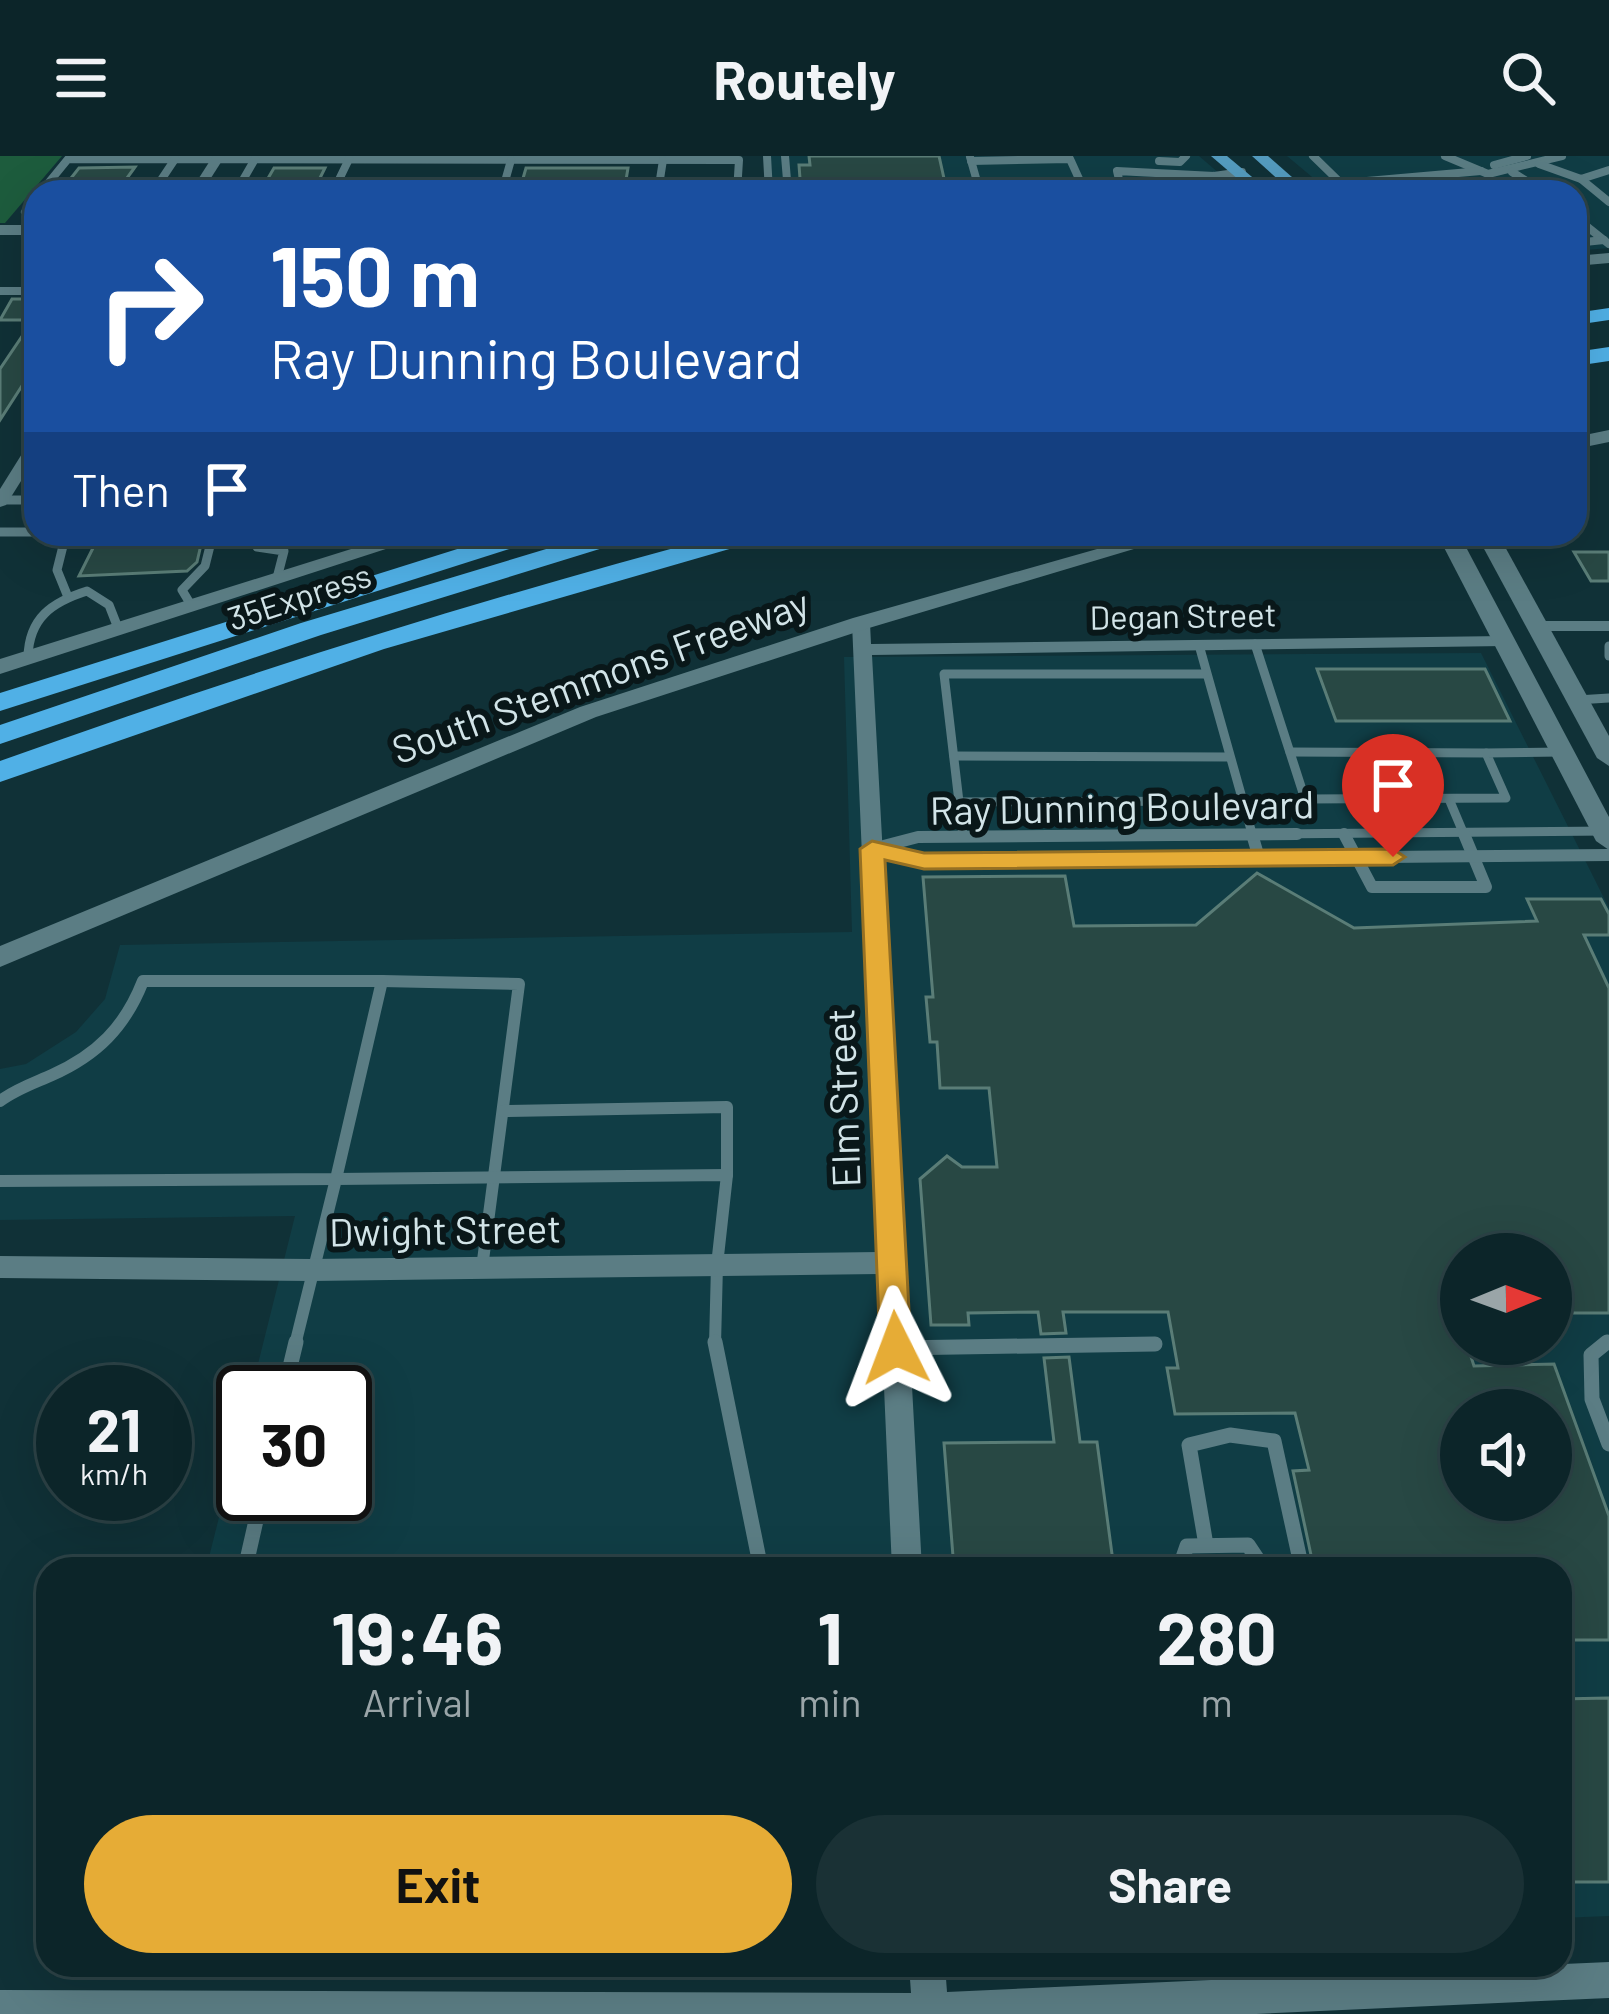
<!DOCTYPE html>
<style>
:root{--surface:#0c2529;--page:#1a3135;--text:#f1f3f6;--muted:#9aa5a8;--line:#2c4246;--accent:#e6ac36}
body{margin:0;font-family:Barlow,sans-serif;background:var(--page);color:var(--text);height:100vh;display:flex;flex-direction:column;font-size:45px;white-space:nowrap}
*{box-sizing:border-box;margin:0}
p{font-size:39px;color:var(--muted)}
.icon{flex:none;width:66px;height:66px;fill:none;stroke:currentColor;stroke-width:2;stroke-linecap:round;stroke-linejoin:round}
.map{position:relative;flex:1;overflow:hidden}
.panel{position:absolute;left:36px;top:1401px;width:1536px;height:420px;display:flex;flex-direction:column;background:var(--surface);border-radius:36px;box-shadow:0 12px 48px #0002,0 0 0 3px var(--line)}
.panel>*{flex:none}
.guide{position:absolute;left:24px;top:24px;width:1563px;height:366px;border-radius:36px;box-shadow:0 12px 48px #0002,0 0 0 3px var(--line);background:#1a4fa0;color:#fff;overflow:hidden}
.needle{width:78px;rotate:89deg}
.controls{position:absolute;left:1440px;top:1077px;display:grid;gap:24px}
.controls a{display:grid;place-items:center;width:132px;height:132px;border-radius:50%;background:var(--surface);box-shadow:0 12px 48px #0002,0 0 0 3px var(--line);font-size:60px}
.speed{position:absolute;left:36px;top:1209px;display:flex;gap:24px;font-size:60px;font-weight:700;text-align:center}
.speed>*{display:grid;place-content:center;width:156px;height:156px;border-radius:50%;background:var(--surface);box-shadow:0 12px 48px #0002,0 0 0 3px var(--line);line-height:1}
.speed small{font-size:30px;font-weight:400}
.speed .limit{border:6px solid #111;border-radius:18px;background:#fff;color:#111}
.pin{position:absolute;display:grid;place-items:center;width:102px;height:102px;color:#fff;margin:-123px -51px;border-radius:50% 50% 50% 0;rotate:-45deg;box-shadow:0 0 12px #0007}
.pin .icon{rotate:45deg}
.me{position:absolute;width:132px;margin:-66px;rotate:357deg;stroke-linejoin:round;filter:drop-shadow(0 0 9px #0008)}
.turn{display:flex;align-items:center;gap:42px;height:252px;padding:0 48px;font-size:54px}
.turn .icon{width:156px;height:156px;stroke-width:2.5}
.turn b{display:block;font-size:84px;line-height:102px}
.then{display:flex;align-items:center;height:114px;padding:0 48px;background:#0003;gap:24px;font-size:45px}
.eta{display:flex;justify-content:space-evenly;align-items:center;height:204px;text-align:center}
.eta b{font-size:72px;font-weight:700;line-height:84px}
.cta{display:flex;gap:24px;margin-top:auto;padding:24px 48px}
.cta a{flex:1;height:138px;border-radius:72px;background:var(--accent);color:#111;font-size:48px;font-weight:700;line-height:138px;text-align:center}
.cta a+a{background:var(--page);color:var(--text)}
header{display:flex;justify-content:space-between;align-items:center;height:156px;padding:0 48px;background:var(--surface);font-size:54px;font-weight:700}
.map>svg:first-child{display:block}
</style>
<header><svg class="icon" aria-label="menu" viewBox="0 0 24 24"><path d="M4 6h16M4 12h16M4 18h16"/></svg>Routely<svg class="icon" aria-label="search" viewBox="0 0 24 24"><circle cx="10" cy="10" r="6"/><path d="M15 15l6 6"/></svg></header>
<div class="map">
<svg width="1609" height="1858" viewBox="0 0 1609 1858">
<rect width="100%" height="100%" fill="#103137"/>
<g fill="#103d45" fill-rule="evenodd">
<polygon points="770,0 1199,0 1241,36 771,36"/>
<polygon points="1287,0 1609,0 1609,92 1575,95 1575,36 1330,36"/>
<path d="M1481 497 1609 752V1760L1560 1762V1413H206L243 1266V1338H345V1236H251L295 1060 0 1064V913L26 908 76 876 105 843 120 789 852 776 844 501ZM1461 1098H1551V1188H1461ZM1461 1254H1551V1344H1461Z"/>
</g>
<polygon fill="#1d5c3d" points="0,0 62,0 5,67 0,67"/>
<g fill="#284844" stroke="#5a7d77" stroke-width="3" fill-rule="evenodd">
<polygon points="809,0 939,0 947,36 801,36 799,9 810,9"/>
<polygon points="135,11 117,36 60,36 79,12"/>
<polygon points="274,12 325,12 313,36 260,36"/>
<polygon points="526,12 628,12 624,36 519,36"/>
<polygon points="12,143 36,143 36,208 0,264 0,213 33,164 0,164"/>
<polygon points="100,378 171,378 203,380 197,406 187,415 79,420"/>
<polygon points="1574,396 1609,396 1609,425 1591,425"/>
<polygon points="1317,513 1485,513 1510,565 1336,565"/>
<path d="M1257 717 1354 772 1537 765 1527 743H1601L1609 758V779H1584L1609 832V1157H1551V1098H1461V1188H1467L1474 1210 1554 1208 1609 1360V1484H1560V1413H1314L1293 1315 1309 1314 1295 1257 1175 1258 1167 1212H1178L1168 1156H1063L1066 1177 1041 1178 1038 1156 968 1157 969 1169H931L920 1023 947 1000 962 1011H997L989 932H940L937 886H930L926 841H933L923 721 1065 720 1074 770 1196 769ZM1461 1254H1551V1344H1461Z"/>
<polygon points="1069,1201 1080,1286 1097,1286 1114,1413 954,1413 944,1287 1054,1286 1044,1202"/>
<polygon points="1609,1542 1609,1726 1560,1726 1560,1543"/>
</g>
<g fill="none" stroke-linecap="round" stroke-linejoin="round">
<g stroke="#5b7d84" stroke-width="8">
<polyline points="767,0 769,36"/>
<polyline points="785,0 788,36"/>
<polyline points="1313,0 1350,36"/>
<polyline points="1445,0 1488,18 1562,0"/>
<polyline points="970,1 980,36"/>
<polyline points="971,5 1070,3 1085,36"/>
<polyline points="1159,5 1180,6 1186,0"/>
<polyline points="1539,8 1581,23 1609,14"/>
<polyline points="1494,9 1527,0"/>
<polyline points="1512,16 1544,36"/>
<polyline points="1581,23 1609,46"/>
<polyline points="1344,27 1481,15"/>
<polyline points="1121,34 1186,32 1213,20"/>
<polyline points="41,36 68,3 739,4 737,36"/>
<polyline points="153,36 175,3"/>
<polyline points="236,36 255,3"/>
<polyline points="333,36 349,3"/>
<polyline points="502,36 511,4"/>
<polyline points="658,36 663,4"/>
<polyline points="1122,36 1117,15 1214,20 1242,16"/>
<polyline points="1406,36 1453,32 1459,36"/>
<polyline points="1503,36 1534,30"/>
<polyline points="36,42 25,56 36,56"/>
<polyline points="1575,61 1609,88"/>
<polyline points="1575,87 1604,84"/>
</g>
<g stroke="#5b7d84" stroke-width="9">
<polyline points="1,344 36,344"/>
<polyline points="0,376 36,376"/>
<polyline points="66,378 57,414 68,441"/>
<polyline points="251,378 257,391 284,395 277,422"/>
<polyline points="191,449 182,434 205,410 213,378"/>
<polyline points="1255,488 1305,643 1506,642 1486,597 1561,596"/>
<polyline points="1199,489 1253,681"/>
<polyline points="1609,490 1609,500"/>
<path d="M28 501C29 462 52 446 87 435L109 449 118 472"/>
<polyline points="1577,544 1609,542"/>
<polyline points="1290,596 1486,597"/>
<polyline points="954,600 1229,601"/>
<polyline points="1449,643 1465,681"/>
<polyline points="959,646 1241,645"/>
<polyline points="963,680 944,518 1206,518"/>
<polyline points="951,681 1609,675"/>
</g>
<g stroke="#5b7d84" stroke-width="12">
<polyline points="1252,678 1259,702"/>
<polyline points="1344,678 1372,731 1486,731 1464,678"/>
<polyline points="872,693 918,681 1297,678"/>
<polyline points="879,695 924,705 1609,699"/>
<polyline points="382,825 519,828 482,1112"/>
<path d="M0 945C16 933 34 927 52 919 97 899 125 871 143 825H382L336 1023 0 1025"/>
<polyline points="503,955 727,951 727,1019"/>
<polyline points="295,1189 336,1023 727,1019 717,1109 715,1189"/>
<polyline points="1066,1189 1155,1188"/>
<polyline points="1603,1189 1609,1185"/>
</g>
<g stroke="#5b7d84" stroke-width="15">
<polyline points="715,1186 761,1413"/>
<polyline points="1607,1186 1591,1199 1592,1243 1609,1288"/>
<polyline points="897,1192 1155,1188"/>
<polyline points="284,1236 296,1186"/>
<polyline points="1206,1389 1189,1289 1230,1279 1274,1285 1302,1413"/>
<polyline points="245,1413 262,1338"/>
<polyline points="1179,1413 1187,1390 1248,1389 1264,1413"/>
</g>
<g fill="#5b7d84" fill-rule="evenodd">
<polygon points="213,0 225,0 202,36 190,36"/>
<rect x="0" y="131" width="36" height="8"/>
<polygon points="36,283 36,301 6,349 0,351 0,333 30,285"/>
<polygon points="861,462 870,467 871,488 1505,480 1514,485 1505,490 872,499 922,1413 892,1413 879,1118 311,1125 0,1122 0,1100 311,1103 879,1096 852,467"/>
<polygon points="1609,465 1609,475 1537,475 1528,470 1537,465"/>
<polygon points="1609,1806 1609,1842 1256,1858 0,1858 0,1834 911,1837 909,1809 945,1809 947,1836"/>
</g>
<rect fill="#5b7d84" fill-rule="evenodd" x="0" y="69" width="36" height="10"/>
<g fill="#5b7d84" fill-rule="evenodd">
<polygon points="1609,97 1609,107 1575,110 1575,100"/>
<polygon points="1609,274 1609,286 1575,293 1575,281"/>
<polygon points="399,378 432,378 0,518 0,503"/>
<polygon points="1150,378 1184,378 869,472 596,561 0,811 0,790 580,551 853,462"/>
<polygon points="1437,378 1459,378 1609,661 1609,694 1596,685"/>
<polygon points="1476,378 1498,378 1609,580 1609,610 1597,602"/>
</g>
<g fill="#549cbf" fill-rule="evenodd">
<polygon points="1211,0 1227,0 1270,36 1253,36"/>
<polygon points="1252,0 1268,0 1309,36 1292,36"/>
</g>
<g fill="#50b0e6" fill-rule="evenodd">
<polygon points="1609,152 1609,164 1575,169 1575,157"/>
<polygon points="1609,191 1609,205 1575,210 1575,196"/>
<polygon points="505,378 545,378 541,383 0,555 0,537"/>
<polygon points="596,378 636,378 632,383 321,479 0,588 0,569 301,467"/>
<path d="M726 378H768L764 383 384 493 0 626V605C239 519 481 443 726 378Z"/>
</g>
</g>
<polygon fill="#e6ac36" stroke="#967023" stroke-width="3" points="872,685 924,697 1393,693 1405,701 1393,709 924,713 885,704 911,1192 907,1202 896,1206 885,1202 880,1192 860,693"/>
<g text-anchor="middle" dominant-baseline="central" stroke-width="12" stroke-linejoin="round" paint-order="stroke">
<g font-size="33" fill="#d2e4e8" stroke="#091719">
<text transform="translate(299 440) rotate(-18)">35Express</text>
<text transform="translate(1183 459) rotate(-1)">Degan Street</text>
</g>
<g font-size="39" fill="#d2e4e8" stroke="#091719">
<text transform="translate(600 519) rotate(-20)">South Stemmons Freeway</text>
<text transform="translate(1122 650) rotate(-1)">Ray Dunning Boulevard</text>
<text transform="translate(842 942) rotate(-92)">Elm Street</text>
<text transform="translate(445 1073) rotate(-1)">Dwight Street</text>
</g>
</g>
</svg>
<div class="controls">
<a><svg class="needle" viewBox="-14 -14 28 28"><path d="M0-13l5 13h-10z" fill="#e53935"/><path d="M0 13l5-13h-10z" fill="#9aa5a8"/></svg></a>
<a><svg class="icon" aria-label="sound" viewBox="0 0 24 24"><path d="M4 9h4l5-4v14l-5-4H4zM17 9q2 3 0 6"/></svg></a>
</div>
<div class="speed"><div>21<small>km/h</small></div><div class="limit">30</div></div>
<div class="pin" style="left:1393px;top:701px;background:#d93025"><svg class="icon" aria-label="arrive" viewBox="0 0 24 24"><path d="M6 21V4h12l-3 4 3 4H6"/></svg></div>
<svg class="me" style="left:896px;top:1192px" viewBox="-20 -20 40 40"><path d="M0-17L14 15 0 8-14 15z" fill="#e6ac36" stroke="#fff" stroke-width="4"/></svg>
<div class="guide">
<div class="turn"><svg class="icon" aria-label="right" viewBox="0 0 24 24"><path d="M7 20v-9h11M14 6l5 5-5 5"/></svg><div><b>150 m</b>Ray Dunning Boulevard</div></div>
<div class="then">Then<svg class="icon" aria-label="arrive" viewBox="0 0 24 24"><path d="M6 21V4h12l-3 4 3 4H6"/></svg></div>
</div>
<section class="panel">
<div class="eta">
<div><b>19:46</b><p>Arrival</p></div>
<div><b>1</b><p>min</p></div>
<div><b>280</b><p>m</p></div>
</div>
<div class="cta"><a>Exit</a><a>Share</a></div>
</section>
</div>
